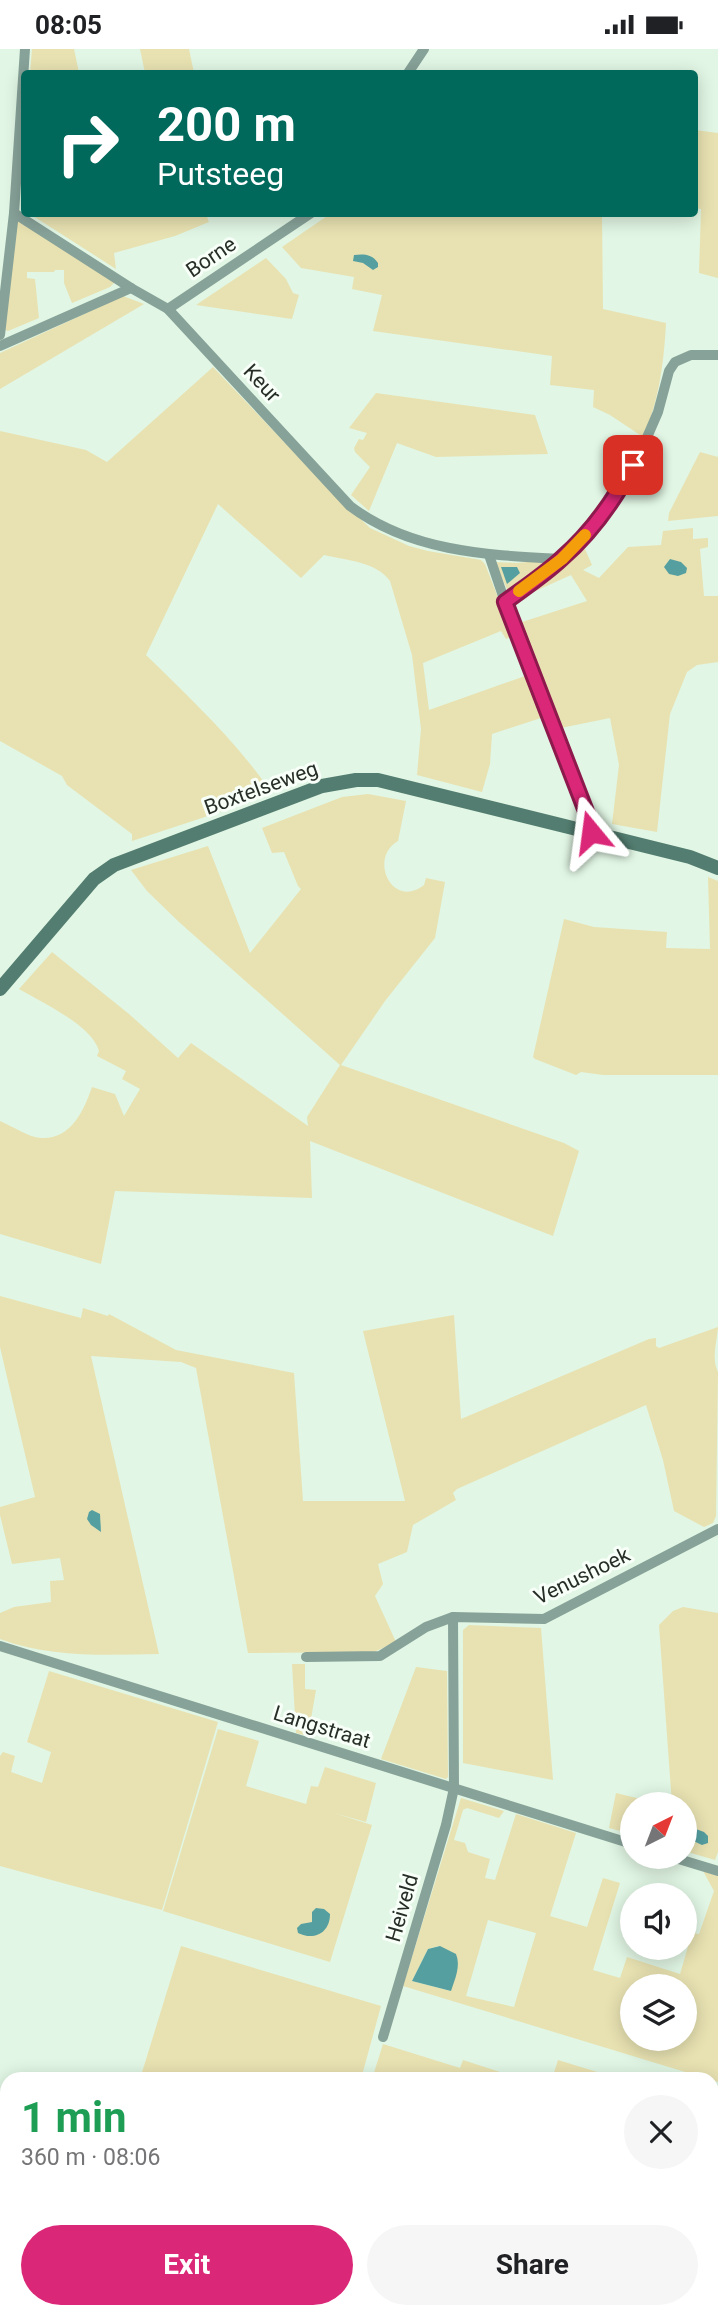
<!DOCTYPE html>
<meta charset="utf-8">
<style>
:root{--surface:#fff;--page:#f6f6f6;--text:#202124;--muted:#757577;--accent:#db2777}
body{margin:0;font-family:Roboto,sans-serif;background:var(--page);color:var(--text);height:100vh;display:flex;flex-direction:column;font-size:26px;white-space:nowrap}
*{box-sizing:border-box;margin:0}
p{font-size:23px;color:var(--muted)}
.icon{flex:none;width:38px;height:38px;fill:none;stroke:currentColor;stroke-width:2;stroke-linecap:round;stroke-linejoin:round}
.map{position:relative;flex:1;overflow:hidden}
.drawer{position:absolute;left:0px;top:2023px;width:719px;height:247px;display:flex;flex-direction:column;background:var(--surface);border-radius:21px 21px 0 0;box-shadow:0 4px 18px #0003}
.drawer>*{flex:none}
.hud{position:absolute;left:21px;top:21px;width:677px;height:147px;border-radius:7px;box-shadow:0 4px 18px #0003;background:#00695c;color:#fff;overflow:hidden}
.needle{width:46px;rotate:42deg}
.tools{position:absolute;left:620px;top:1743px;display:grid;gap:14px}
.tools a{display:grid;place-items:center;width:77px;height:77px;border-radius:50%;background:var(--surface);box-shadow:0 4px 18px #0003;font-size:35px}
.pin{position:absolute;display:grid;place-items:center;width:60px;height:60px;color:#fff;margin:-30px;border-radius:14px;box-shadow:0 4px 10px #0006}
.me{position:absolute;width:77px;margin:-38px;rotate:344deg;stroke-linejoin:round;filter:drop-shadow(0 0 5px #0008)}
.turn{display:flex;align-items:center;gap:24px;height:147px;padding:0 21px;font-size:32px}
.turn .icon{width:91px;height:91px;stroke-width:2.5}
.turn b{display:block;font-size:49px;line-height:60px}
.round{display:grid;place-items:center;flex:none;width:74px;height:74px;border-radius:37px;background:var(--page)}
.headline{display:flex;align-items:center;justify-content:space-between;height:119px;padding:0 21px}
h1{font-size:42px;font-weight:700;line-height:52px;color:#1e9e55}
.button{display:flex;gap:14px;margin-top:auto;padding:14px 21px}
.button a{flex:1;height:80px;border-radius:42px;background:var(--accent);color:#fff;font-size:28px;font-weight:700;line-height:80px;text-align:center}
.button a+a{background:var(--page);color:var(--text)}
.status{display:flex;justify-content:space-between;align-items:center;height:49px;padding:0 35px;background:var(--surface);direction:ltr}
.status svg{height:19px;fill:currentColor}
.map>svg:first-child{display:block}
</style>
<div class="status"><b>08:05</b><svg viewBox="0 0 49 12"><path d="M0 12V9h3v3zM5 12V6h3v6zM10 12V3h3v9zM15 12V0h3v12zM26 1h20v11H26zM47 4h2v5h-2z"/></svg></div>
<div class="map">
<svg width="718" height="2269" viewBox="0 0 718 2269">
<rect width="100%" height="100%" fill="#e1f6e4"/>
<polygon fill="#d0ead4" points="718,2100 718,2269 688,2269 668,2263 712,2263 712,2119"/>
<g fill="#e8e2b2" fill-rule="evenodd">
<polygon points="32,0 74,0 79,24 30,24"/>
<polygon points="140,0 189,0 194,24 145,24"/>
<polygon points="695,81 718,84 718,229 699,224 701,160 695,159"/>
<polygon points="206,165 209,173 175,187 114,204 116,220 30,165"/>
<path d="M330 165H602L603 260 666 274C664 312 659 353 643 388L610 366 593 358 594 341 550 336 552 307 373 282 382 246 352 240 354 228 301 219 282 198Z"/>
<polygon points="19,170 117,231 110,238 72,254 64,234 64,221 55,221 54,223 27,223 27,229 35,230 39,269 8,282 5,281 15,175"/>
<polygon points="266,209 286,230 293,244 299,246 292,270 196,256"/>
<polygon points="123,247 144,255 0,340 0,304"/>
<path d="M213 318 326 437 370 479 409 497 428 502 481 511 485 515 513 587 506 590 501 582 423 614 429 661 528 626 544 668 492 685 490 715 482 743 417 726 421 680 412 606 390 532C377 513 346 511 324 506L301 529 218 455 146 606C190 649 236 692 271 743L217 764 132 792V785L67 736 62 727 0 692V382L86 401 107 413Z"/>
<polygon points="376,344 535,366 548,405 436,408 397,394 369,462 351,446 370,418 355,403 354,399 359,390 363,391 367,384 349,379"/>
<polygon points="700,403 718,408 718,467 668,472 669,464"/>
<polygon points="693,479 693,490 708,489 708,498 700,500 704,547 718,547 718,613 697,616 687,623 670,665 657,783 612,775 619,716 610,669 561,679 519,574 587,552 571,526 518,550 585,500 592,516 583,521 599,529 628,498 661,496 663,482"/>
<polygon points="556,510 509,545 495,513 517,514"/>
<path d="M368 745 406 752 398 792C368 809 392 861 424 836L426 829 445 833 435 889 385 952 341 1016 564 1094 579 1102 553 1187 310 1092 312 1149 115 1142 101 1215 0 1185V1072C12 1077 28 1088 41 1089 71 1091 84 1061 92 1038L115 1045 124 1067 140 1040 122 1030 126 1022 97 1007 99 1002C92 976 41 953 19 940L52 903 129 965 178 1009 191 994 308 1077 307 1068 340 1016 179 873 147 842 131 821 208 797 250 904 301 840 298 837 284 803 272 804 262 779 342 748Z"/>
<polygon points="708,828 718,832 718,1026 603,1026 581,1023 576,1026 535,1010 533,1008 564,870 594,878 667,883 666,899 710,900"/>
<path d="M0 1247 81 1269 83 1259 108 1267 109 1265 176 1301 294 1324 303 1452H405L363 1282 454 1266 461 1370 649 1290 656 1289V1297L659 1299 718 1278C717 1293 711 1309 718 1323L716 1467 713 1474 704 1478 674 1462 663 1411 646 1356 457 1440 453 1444 456 1451 413 1476 407 1503 378 1515 383 1535 375 1547 396 1593 374 1603 248 1604 196 1319 181 1313 91 1307 159 1605C106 1606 50 1609 0 1590V1564L14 1558 51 1553 50 1532 64 1531 60 1509 12 1515 0 1466V1458L35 1448 0 1298Z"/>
<polygon points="683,1558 718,1564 718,1803 715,1811 684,1802 684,1755 672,1755 659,1576 673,1562"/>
<polygon points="469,1576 541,1579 553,1731 463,1714 463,1581"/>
<polygon points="292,1615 305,1615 305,1640 316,1641 308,1687 296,1684"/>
<polygon points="416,1618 447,1622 448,1728 446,1730 381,1710"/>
<polygon points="49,1622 218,1673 162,1861 0,1817 0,1707 3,1703 15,1707 11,1723 42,1734 51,1703 27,1693"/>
<polygon points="218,1680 259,1692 246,1737 306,1755 311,1737 318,1738 325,1718 376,1734 366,1773 334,1764 372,1776 330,1913 163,1862"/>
<polygon points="616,1744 661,1755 632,1755 632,1785 609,1779"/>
<path d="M461 1749 504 1762 499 1769 467 1759 463 1761 454 1791 465 1794 468 1803 490 1810 485 1829 495 1831 516 1765 576 1784 550 1867 587 1878 603 1829 620 1834 593 1921 620 1929 627 1908 680 1925 692 1884 699 1885 714 1842 703 1822 718 1827V2033L403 1937ZM488 1871 536 1884 514 1958 466 1947ZM439 1897 451 1942 412 1932 428 1900ZM632 1937H684V1990H632Z"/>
<polygon points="181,1897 381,1957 361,2030 140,2030"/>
<polygon points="383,1995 460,2019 463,2011 522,2030 372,2030"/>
<polygon points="558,2011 620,2030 552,2030"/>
<polygon points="469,2263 657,2263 654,2269 466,2269"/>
</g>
<g fill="#559fa1">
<path d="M354 206C364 205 372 205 378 214V218L373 221 363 214 353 212Z"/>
<polygon points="670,510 681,513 687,519 686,524 678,527 669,525 664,518"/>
<polygon points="501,518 517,518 520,524 507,535"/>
<polygon points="92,1461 100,1465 101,1483 91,1476 87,1470 89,1463"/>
<polygon points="693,1779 704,1783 708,1787 708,1794 702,1796 689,1790 689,1782"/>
<path d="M316 1859 324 1860 330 1865C330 1884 314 1892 298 1884L297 1879 301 1875 312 1873V1863Z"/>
<path d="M440 1897 456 1905C461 1917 455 1930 451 1942L412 1932 428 1900Z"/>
</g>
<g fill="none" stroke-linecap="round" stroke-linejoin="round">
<g stroke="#87a299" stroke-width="10">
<polyline points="408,24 424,0"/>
<path d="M14 164 131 239 168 260 350 457C411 503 487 506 562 510"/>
<polyline points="168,260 311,164"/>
<polyline points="0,286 14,164 25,0"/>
<polyline points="0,297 131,239"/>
<polyline points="489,506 505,553 587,765 591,783"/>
<polyline points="505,553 562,510 580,492 621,439 645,393 658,363 669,322 675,313 691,306 718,306"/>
<polyline points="0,1597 632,1795"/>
<polyline points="306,1608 380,1607 426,1578 453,1568 544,1570 718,1480"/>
<polyline points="672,1808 718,1822"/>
<polyline points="383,1988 446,1776 454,1739 453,1568"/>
<polyline points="712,2110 718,2093"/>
<polyline points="712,2119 718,2121"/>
<polyline points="666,2263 686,2269"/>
</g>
<polyline stroke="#537d70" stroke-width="14" points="0,940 94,830 114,816 322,737 356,731 378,731 690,808 718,819"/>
</g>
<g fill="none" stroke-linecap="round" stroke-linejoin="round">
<defs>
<path id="route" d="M591 783 587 765 505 553C524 539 544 526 561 510 590 485 615 450 633 416"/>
</defs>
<use href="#route" stroke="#8e194d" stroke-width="18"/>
<use href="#route" stroke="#db2777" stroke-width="12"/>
<polyline stroke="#f59e0b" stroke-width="12" points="519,542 562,510 585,486"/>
</g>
<g text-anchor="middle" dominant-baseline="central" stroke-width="6" stroke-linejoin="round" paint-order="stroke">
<g font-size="21" fill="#272e28" stroke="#f7fff8">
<text transform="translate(211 208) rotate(-34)">Borne</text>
<text transform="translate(262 334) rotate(47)">Keur</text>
<text transform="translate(261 739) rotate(-20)">Boxtelseweg</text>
<text transform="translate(582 1527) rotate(-26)">Venushoek</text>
<text transform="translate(322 1678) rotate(17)">Langstraat</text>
<text transform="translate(402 1859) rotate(-74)">Heiveld</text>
</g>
</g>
</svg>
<div class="tools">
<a><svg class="needle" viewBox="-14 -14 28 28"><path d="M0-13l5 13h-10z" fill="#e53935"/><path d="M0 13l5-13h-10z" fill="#757577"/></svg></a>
<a><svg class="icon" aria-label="sound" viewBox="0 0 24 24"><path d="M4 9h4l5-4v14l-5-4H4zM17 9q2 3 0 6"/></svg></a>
<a><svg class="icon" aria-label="layers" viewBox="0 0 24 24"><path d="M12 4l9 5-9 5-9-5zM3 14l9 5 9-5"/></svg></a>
</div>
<div class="pin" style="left:633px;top:416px;background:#d93025"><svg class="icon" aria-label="arrive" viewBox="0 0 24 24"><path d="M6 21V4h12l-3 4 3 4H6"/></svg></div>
<svg class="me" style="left:591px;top:783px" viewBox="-20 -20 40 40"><path d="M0-17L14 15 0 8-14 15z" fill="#db2777" stroke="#fff" stroke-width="4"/></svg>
<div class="hud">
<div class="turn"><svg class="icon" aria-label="right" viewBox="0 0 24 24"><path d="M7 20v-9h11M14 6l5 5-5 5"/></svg><div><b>200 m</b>Putsteeg</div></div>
</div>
<section class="drawer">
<div class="headline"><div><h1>1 min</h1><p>360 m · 08:06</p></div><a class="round"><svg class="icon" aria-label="close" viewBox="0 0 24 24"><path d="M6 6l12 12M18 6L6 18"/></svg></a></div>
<div class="button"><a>Exit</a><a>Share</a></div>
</section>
</div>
